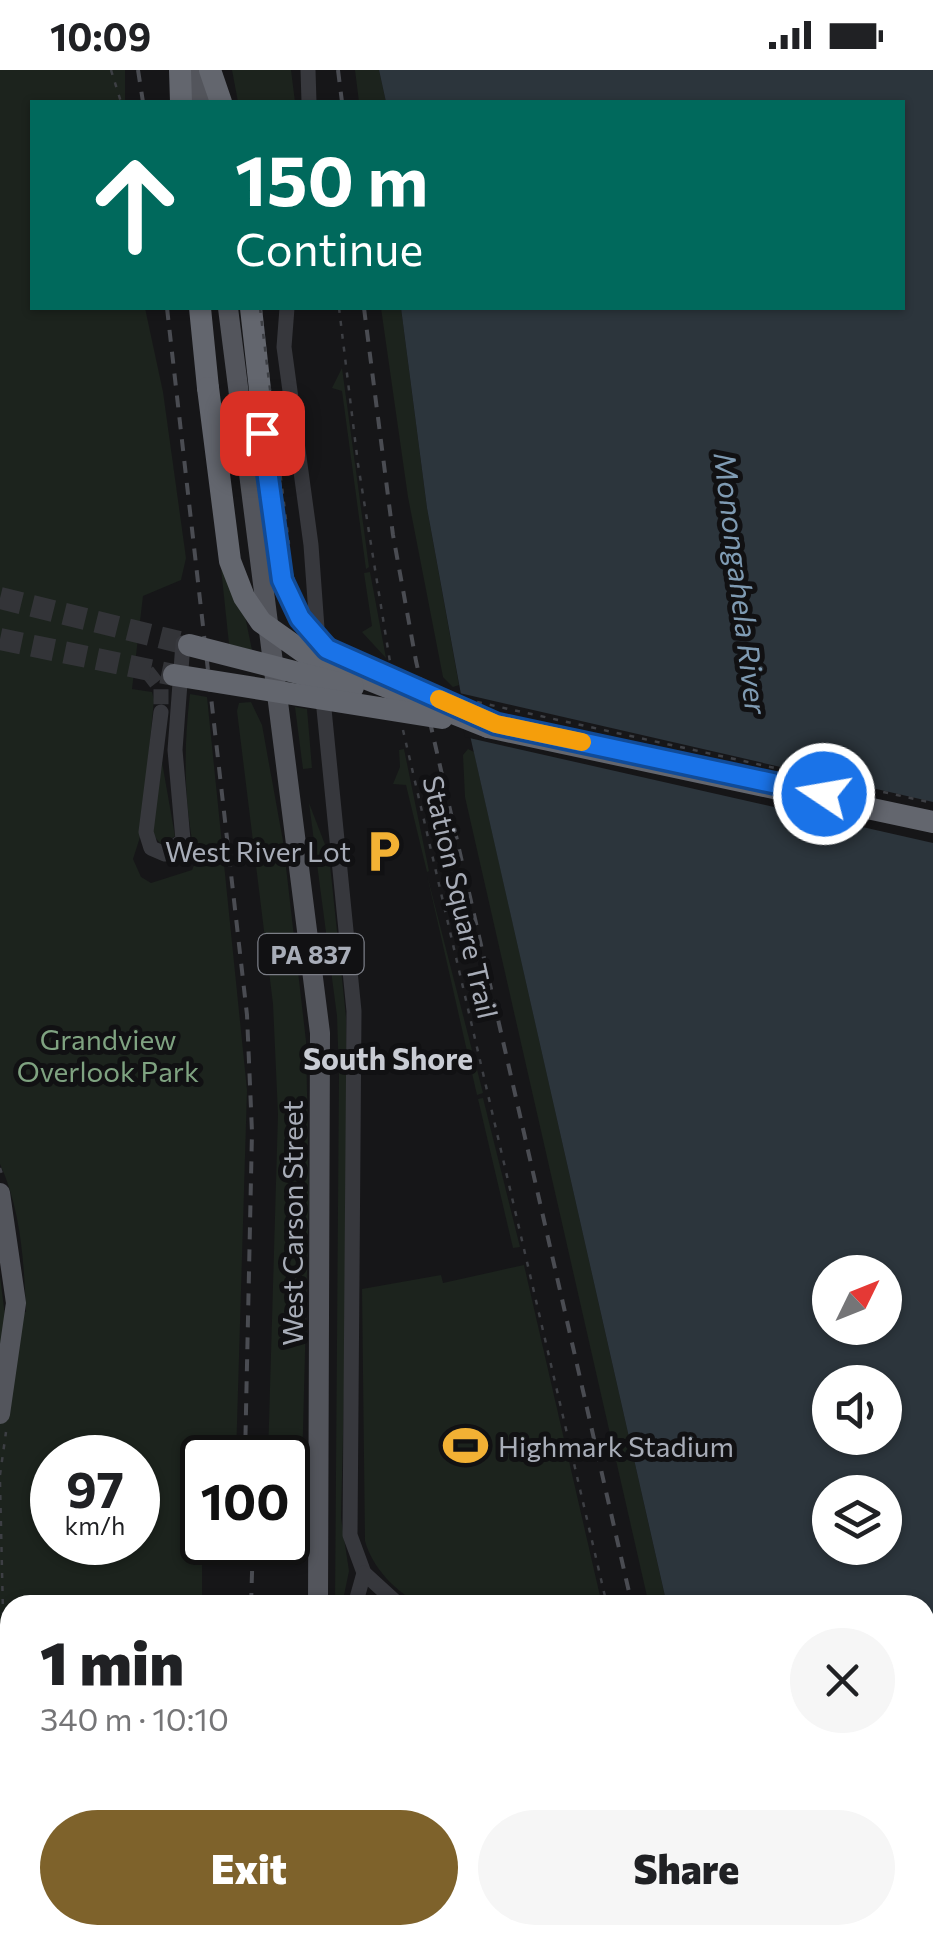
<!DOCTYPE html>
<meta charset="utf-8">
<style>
:root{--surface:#fff;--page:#f6f6f6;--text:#202124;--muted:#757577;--accent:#7e622b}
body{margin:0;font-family:Commissioner,sans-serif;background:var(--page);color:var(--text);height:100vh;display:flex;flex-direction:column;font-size:38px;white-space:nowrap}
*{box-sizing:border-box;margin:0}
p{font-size:32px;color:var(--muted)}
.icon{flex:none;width:55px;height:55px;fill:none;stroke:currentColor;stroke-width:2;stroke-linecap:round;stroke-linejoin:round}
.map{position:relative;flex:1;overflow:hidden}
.details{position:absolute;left:0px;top:1525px;width:935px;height:350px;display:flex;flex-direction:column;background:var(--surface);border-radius:30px 30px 0 0;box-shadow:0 2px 8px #0004}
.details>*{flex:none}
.hud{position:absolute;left:30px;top:30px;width:875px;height:210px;border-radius:0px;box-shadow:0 2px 8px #0004;background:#00695c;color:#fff;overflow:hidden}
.needle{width:65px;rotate:47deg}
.fabs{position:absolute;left:812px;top:1185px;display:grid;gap:20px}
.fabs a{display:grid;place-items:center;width:90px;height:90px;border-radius:50%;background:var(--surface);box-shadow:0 2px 8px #0004;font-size:50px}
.speed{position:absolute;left:30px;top:1365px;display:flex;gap:20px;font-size:50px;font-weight:700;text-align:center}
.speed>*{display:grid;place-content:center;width:130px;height:130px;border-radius:50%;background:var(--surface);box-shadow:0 2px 8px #0004;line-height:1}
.speed small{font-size:25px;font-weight:400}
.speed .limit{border:5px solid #111;border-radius:15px;background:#fff;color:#111}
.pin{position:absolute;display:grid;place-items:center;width:85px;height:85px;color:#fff;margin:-42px;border-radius:20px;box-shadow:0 5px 15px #0006}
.me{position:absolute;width:110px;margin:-55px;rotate:282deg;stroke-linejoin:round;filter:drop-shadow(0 0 8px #0008)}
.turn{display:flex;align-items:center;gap:35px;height:210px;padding:0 40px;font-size:45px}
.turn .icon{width:130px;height:130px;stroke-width:2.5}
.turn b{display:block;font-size:70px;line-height:85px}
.round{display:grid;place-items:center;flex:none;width:105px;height:105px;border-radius:52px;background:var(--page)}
.headline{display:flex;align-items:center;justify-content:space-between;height:170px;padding:0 40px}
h1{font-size:60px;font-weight:800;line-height:75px}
.cta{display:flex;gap:20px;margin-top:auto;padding:20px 40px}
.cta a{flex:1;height:115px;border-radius:60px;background:var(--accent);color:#fff;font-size:40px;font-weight:800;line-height:115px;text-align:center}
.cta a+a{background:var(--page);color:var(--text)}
.status{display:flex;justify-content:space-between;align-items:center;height:70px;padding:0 50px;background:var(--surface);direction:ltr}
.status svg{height:28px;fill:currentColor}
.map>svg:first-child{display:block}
</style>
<div class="status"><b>10:09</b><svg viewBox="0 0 49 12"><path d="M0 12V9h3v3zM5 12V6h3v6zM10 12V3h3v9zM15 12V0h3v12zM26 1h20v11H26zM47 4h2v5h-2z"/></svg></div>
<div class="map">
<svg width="933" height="1875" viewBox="0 0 933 1875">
<rect width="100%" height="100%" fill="#161618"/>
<g fill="#1c231d" fill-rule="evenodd">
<path d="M0 0H125V32H32V238H145L163 322 186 488 181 510 143 526 132 619 152 622 154 630 141 764 133 789 141 807 151 813 192 800 196 791C184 734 183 682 190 624L207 627 247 1020 236 1387 202 1388V1535H10V1865H226L227 1875H0V1206L5 1246 26 1242C24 1192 21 1140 0 1094ZM52 1388H138V1472H52Z"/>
<polygon points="232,0 291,0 295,32 238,32"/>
<polygon points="355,0 379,0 386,32 359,32"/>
<polygon points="381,238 401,238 427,438 459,615 453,617 443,607 408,427"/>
<polygon points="342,298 369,497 366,499 342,321 332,318"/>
<polygon points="221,498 245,546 252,580 229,574"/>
<polygon points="370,502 386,588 362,562 372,556 364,503"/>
<polygon points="251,632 262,655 283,771 306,971 309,1126 301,1438 288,1455 288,1388 268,1387 278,1044 273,934 237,641 239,633"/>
<polygon points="295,637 307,639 312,698 303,699"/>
<polygon points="404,679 429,801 427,802 406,715 393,714 400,697 399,680"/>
<polygon points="468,679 474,682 667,1535 649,1535 465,727 463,685"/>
<polygon points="162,692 175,766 162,775 152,764"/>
<polygon points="309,733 329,785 346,947 348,1157 341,1448 349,1501 342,1535 335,1535 339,1005 337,946"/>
<polygon points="427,805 483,1023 477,1025"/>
<polygon points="483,1028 520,1177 513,1178 478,1029"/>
<path d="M524 1195 600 1526C570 1532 445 1544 421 1534 396 1523 372 1497 365 1471L362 1219 441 1205 443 1213Z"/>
</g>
<path fill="#2c353c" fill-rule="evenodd" d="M379 0H933V1875H740L737 1865H925V1535H667L462 630 427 438 401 238H902V32H386ZM830 1202H885V1258H830ZM830 1312H885V1368H830ZM830 1422H885V1478H830Z"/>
<polygon fill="#161618" points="455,622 933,732 933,773 465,667"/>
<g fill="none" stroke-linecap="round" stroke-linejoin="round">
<polyline stroke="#333438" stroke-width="15" stroke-dasharray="15 8" stroke-linecap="butt" points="147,601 161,619 161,642"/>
<g stroke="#333438" stroke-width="22" stroke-dasharray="22 11" stroke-linecap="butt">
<polyline points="0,528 179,572"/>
<polyline points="0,569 174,605"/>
</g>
<g stroke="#3d3f44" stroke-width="2.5" stroke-dasharray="5 8" stroke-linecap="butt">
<polyline points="111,0 121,32"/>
<polyline points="339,238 358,394 391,598"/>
<polyline points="403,660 607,1535"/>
<polyline points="0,1098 3,1107"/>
<polyline points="0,1405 6,1362"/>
<polyline points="0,1412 5,1631"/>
<polyline points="689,1865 691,1875"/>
</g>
<g stroke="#37383d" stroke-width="15">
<polyline points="308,0 309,32"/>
<polyline points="287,238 284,277 311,475 318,572"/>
<polyline points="322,619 354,941 350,1465 364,1503 399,1535"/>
<polyline points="161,642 146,762 151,778 165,784 183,770 175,680 183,573"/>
<polyline points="355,1535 364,1503"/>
<polyline points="339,1865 341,1875"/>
<polyline points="523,1865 525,1875"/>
<polyline points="367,1874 391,1865"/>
</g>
<g stroke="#53555c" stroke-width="20">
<polyline points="195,0 200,32"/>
<polyline points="228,238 320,963 318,1535"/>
<polyline points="0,1123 16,1233 0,1344"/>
<polyline points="0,1650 10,1816"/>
<polyline points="14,1865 15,1875"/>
<polyline points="364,1865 367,1875"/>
</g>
<g stroke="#63666e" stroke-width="22">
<polyline points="180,0 181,32"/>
<polyline points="210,0 221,32"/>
<polyline points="200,238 208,318"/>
<polyline points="251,238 279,492"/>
<polyline points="488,657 933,752"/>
</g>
<g stroke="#4a4c52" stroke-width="4" stroke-dasharray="12 10" stroke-linecap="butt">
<polyline points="138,0 143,32"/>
<polyline points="338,0 342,32"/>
<polyline points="167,238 247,945 252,1062 245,1388"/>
<polyline points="364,238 393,465 416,591 632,1535"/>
<polyline points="251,1535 253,1472"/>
<polyline points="246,1865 246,1875"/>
<polyline points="717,1865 720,1875"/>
</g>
<g stroke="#3d3f44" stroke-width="2.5" stroke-dasharray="5 8" stroke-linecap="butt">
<polyline points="260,238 289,474"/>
<polyline points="477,632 933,733"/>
</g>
<g stroke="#63666e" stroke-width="22">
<polyline points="208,318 230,491 244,527 261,552 309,586 488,657"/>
<path d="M279 492C287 532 306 567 342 587"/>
<polyline points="189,575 353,617"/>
<polyline points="174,605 442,648"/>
</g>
</g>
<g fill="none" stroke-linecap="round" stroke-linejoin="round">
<defs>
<polyline id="route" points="262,363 282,510 300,548 327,579 496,654 824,724"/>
</defs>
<use href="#route" stroke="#114b97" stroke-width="25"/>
<use href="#route" stroke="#1a73e8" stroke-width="18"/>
<polyline stroke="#f59e0b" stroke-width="18" points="439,629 496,654 582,672"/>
</g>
<defs>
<symbol id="parking-bare" viewBox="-9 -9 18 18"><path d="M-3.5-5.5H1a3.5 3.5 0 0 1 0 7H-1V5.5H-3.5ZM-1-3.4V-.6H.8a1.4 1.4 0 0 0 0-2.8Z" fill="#f2b134" stroke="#111113" stroke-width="2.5" paint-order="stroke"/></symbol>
<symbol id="stadium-bare" viewBox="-9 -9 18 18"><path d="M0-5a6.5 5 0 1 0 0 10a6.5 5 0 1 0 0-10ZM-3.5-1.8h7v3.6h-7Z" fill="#f2b134" stroke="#111113" stroke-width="2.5" paint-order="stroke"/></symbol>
</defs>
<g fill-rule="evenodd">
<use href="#parking-bare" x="352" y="750" width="63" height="63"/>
<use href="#stadium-bare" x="434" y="1344" width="63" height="63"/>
</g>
<g text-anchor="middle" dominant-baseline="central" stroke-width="10" stroke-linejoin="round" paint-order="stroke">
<rect fill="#111113" stroke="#7b7e86" stroke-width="2.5" x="258.5" y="864" width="105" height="40" rx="8"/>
<g font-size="25" font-weight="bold" fill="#a8adb8">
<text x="311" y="884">PA 837</text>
</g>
<g font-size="28" fill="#a8adb8" stroke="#111113" text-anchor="end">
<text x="351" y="781">West River Lot</text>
<text x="498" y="1376" text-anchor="start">Highmark Stadium</text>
</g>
<g font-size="28" fill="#a8adb8" stroke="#111113">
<text transform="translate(461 827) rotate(77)">Station Square Trail</text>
<text transform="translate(292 1153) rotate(-90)">West Carson Street</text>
</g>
<g font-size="28" fill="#7fa381" stroke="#111113">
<text x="108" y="969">Grandview<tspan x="108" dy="32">Overlook Park</tspan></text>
</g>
<g font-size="30" font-style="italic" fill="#7f9bb3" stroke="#111113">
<text transform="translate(742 513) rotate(83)">Monongahela River</text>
</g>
<g font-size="30" font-weight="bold" fill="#c9ccd4" stroke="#111113">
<text x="388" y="987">South Shore</text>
</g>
</g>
</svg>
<div class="fabs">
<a><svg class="needle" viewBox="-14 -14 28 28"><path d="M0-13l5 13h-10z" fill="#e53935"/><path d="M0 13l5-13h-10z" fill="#757577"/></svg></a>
<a><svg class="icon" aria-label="sound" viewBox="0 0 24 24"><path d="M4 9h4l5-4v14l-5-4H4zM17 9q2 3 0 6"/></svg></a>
<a><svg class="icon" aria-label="layers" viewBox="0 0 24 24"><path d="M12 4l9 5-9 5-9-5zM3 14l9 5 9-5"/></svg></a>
</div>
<div class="speed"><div>97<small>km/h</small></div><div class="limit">100</div></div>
<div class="pin" style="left:262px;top:363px;background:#d93025"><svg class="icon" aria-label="arrive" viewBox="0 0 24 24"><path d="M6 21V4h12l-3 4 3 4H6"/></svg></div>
<svg class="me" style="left:824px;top:724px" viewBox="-20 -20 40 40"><circle r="17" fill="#1a73e8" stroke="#fff" stroke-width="3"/><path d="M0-11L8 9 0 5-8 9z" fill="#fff"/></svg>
<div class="hud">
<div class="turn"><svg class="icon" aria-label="ahead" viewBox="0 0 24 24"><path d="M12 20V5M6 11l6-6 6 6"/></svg><div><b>150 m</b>Continue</div></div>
</div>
<section class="details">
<div class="headline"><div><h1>1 min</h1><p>340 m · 10:10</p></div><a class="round"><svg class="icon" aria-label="close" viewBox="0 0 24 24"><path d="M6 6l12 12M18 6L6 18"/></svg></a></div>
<div class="cta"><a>Exit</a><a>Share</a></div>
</section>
</div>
